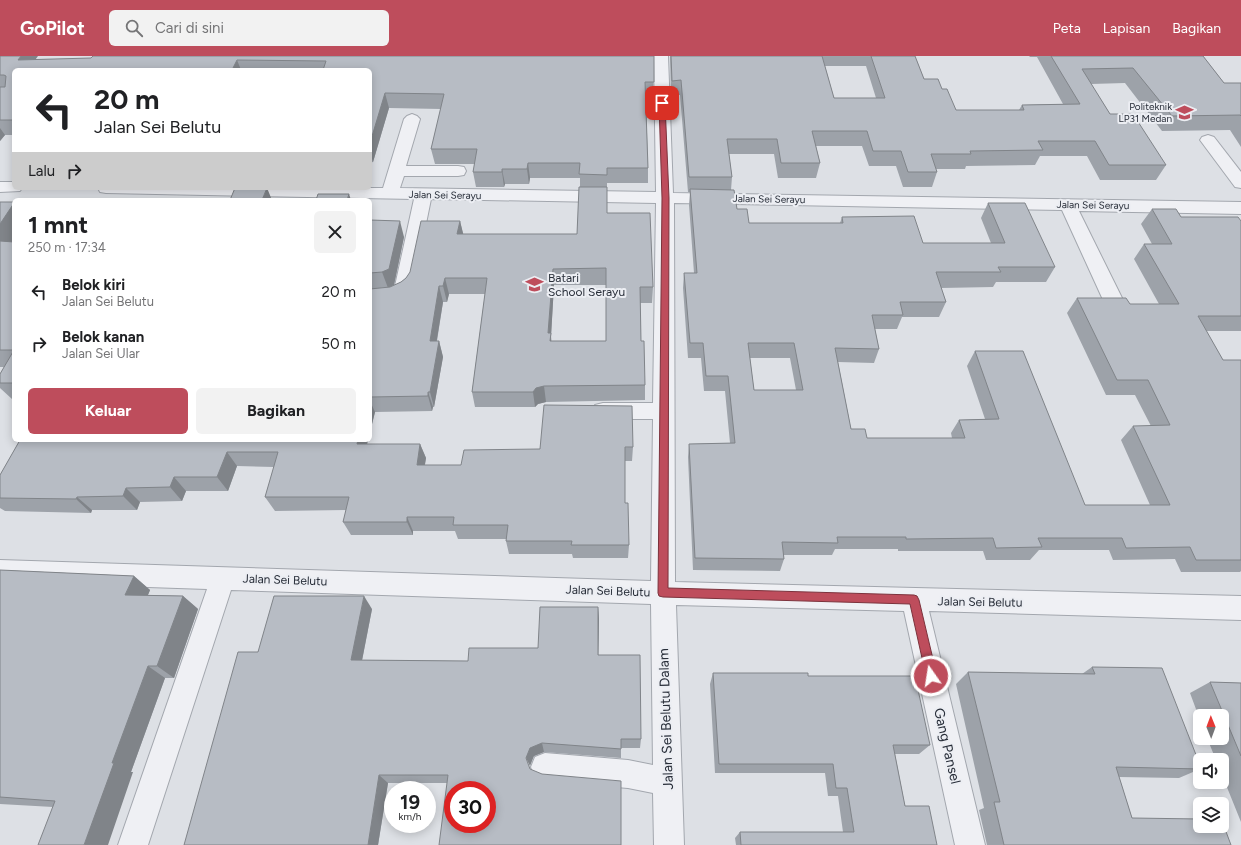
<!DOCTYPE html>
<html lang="id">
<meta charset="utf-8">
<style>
:root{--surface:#fff;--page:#f2f2f2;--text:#202124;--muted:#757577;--accent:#be4d5c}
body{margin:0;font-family:Figtree,sans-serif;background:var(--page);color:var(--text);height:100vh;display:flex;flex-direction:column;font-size:15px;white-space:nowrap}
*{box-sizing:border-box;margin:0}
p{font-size:13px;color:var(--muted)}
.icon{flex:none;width:22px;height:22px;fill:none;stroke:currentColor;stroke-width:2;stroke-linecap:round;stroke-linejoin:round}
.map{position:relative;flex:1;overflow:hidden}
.details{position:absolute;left:12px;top:142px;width:360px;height:244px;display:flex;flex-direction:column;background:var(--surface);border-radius:6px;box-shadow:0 2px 10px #0003}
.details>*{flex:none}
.hud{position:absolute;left:12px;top:12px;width:360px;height:122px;border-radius:6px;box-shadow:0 2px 10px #0003;background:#fff;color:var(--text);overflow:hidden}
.needle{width:26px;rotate:359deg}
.tools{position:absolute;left:1193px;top:653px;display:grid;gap:8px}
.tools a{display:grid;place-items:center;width:36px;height:36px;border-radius:6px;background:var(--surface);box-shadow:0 2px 10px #0003;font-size:20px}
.speed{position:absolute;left:384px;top:725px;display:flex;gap:8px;font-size:20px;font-weight:700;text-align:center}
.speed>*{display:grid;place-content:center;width:52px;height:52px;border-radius:50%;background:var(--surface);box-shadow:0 2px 10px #0003;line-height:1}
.speed small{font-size:10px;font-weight:400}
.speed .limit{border:6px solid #d22;background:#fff;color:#111}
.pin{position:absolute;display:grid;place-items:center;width:34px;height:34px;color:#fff;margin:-17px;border-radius:8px;box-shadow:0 2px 6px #0006}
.me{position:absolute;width:44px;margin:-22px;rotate:347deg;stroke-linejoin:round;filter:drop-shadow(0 0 3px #0008)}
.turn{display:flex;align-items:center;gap:14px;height:84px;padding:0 16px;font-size:18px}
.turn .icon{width:52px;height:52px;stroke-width:2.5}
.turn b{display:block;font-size:28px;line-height:34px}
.then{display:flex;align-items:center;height:38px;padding:0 16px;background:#0003;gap:8px;font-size:15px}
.round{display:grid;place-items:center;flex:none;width:42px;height:42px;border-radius:6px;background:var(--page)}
.summary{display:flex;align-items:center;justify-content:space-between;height:68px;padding:0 16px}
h1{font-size:24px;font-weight:700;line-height:30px}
.cta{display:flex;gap:8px;margin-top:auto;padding:8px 16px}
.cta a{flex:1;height:46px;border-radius:6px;background:var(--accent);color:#fff;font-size:16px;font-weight:700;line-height:46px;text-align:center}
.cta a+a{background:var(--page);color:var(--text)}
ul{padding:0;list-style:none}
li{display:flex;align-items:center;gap:12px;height:52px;padding:0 16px}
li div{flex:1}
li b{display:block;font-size:15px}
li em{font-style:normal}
header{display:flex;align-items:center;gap:24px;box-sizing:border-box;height:56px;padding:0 20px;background:var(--accent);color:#fff}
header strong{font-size:19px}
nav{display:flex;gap:22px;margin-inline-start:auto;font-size:14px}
.search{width:280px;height:36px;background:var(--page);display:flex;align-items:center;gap:10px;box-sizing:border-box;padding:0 14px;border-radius:6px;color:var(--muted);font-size:15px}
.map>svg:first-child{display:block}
</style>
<header>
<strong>GoPilot</strong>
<div class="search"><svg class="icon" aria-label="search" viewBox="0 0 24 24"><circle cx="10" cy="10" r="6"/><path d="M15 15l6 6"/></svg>Cari di sini</div>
<nav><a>Peta</a><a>Lapisan</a><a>Bagikan</a></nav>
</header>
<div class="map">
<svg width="1241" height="789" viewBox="0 0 1241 789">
<rect width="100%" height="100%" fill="#dde0e5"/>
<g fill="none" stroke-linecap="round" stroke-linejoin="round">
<defs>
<g id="minor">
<path d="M654 0H668L673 137 1241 146V158L1079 155 1124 246 1121 251 1114 253 1107 251 1104 246 1062 154 674 147 675 526 1241 540V564L929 555 985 789H955L904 555 676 549 684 789H654L653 737 628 732 545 725 535 721 531 711 535 701 545 697 628 704 653 709 651 548 231 534 148 789H118L207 533 0 526V504L651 525 653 363H603L595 361 592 355 595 349 603 347H653L656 147 431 143 413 232C404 248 387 248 370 248V234H388L395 230 414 143 106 137 100 136 98 132H383L404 63 407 60 412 58 417 60 420 63 406 110H458L464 111 466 115 464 119 458 120H404L400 132 656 136Z"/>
<polygon points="1208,79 1214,81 1241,116 1241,132 1235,131 1200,84 1202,81"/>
<polygon points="0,126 14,126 14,132 22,132 20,135 0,136"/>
</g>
</defs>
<use href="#minor" stroke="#a3a7ae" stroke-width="2"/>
<use href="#minor" fill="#eff0f4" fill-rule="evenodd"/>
</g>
<g fill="#9da2a9" fill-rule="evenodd">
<path d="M0 0 36 3 654 0 653 41H646L648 112V127H607V157L653 231 652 247H640L641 285 645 329V344L546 346 538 348 535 351H475L472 336 485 238H449L447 246H443L437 285H439L443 301 434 351H433L432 355 375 356 370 376V164L404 181 394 229 390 231 401 226 406 222 460 165 463 178H577L580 131V122H530L529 128H505L504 131H476L473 116 475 108H435L431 93 441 53 389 52 373 106 370 107V14H14V79H5L0 85ZM554 229H606V285H551V280Z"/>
<path d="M670 0H915L924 23 942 33 956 54H1019L1022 49 1063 48 1037 1H1030L1029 0H1203L1224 27H1241V91L1230 74 1162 75 1125 27 1091 28 1110 58 1166 109 1156 124H1100L1087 100H1040L1035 109 966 110 965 113H936L937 116 932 131H903L896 110H869L862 90H816L820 107 816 122H778L774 98H729L732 121 731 134 737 153 749 167H840L842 161 923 187H991L981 162 988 147 1055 211 1046 226H996L993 231 941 232 946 246 939 261H902L897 273H875L879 293 874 307 838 306 851 373 867 382H952L951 377 959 364 985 363 967 310 975 295 1085 449H1150L1121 384 1133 370H1151L1135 339H1106L1067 257 1077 242 1130 248H1159L1134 203 1144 188H1152L1141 168 1152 153 1181 161 1241 165V275H1206L1223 304H1241V515L1240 516H1181L1175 503 1113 504 1109 494H1039L1030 504H986L983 495H898V493H835L832 499H784V503L780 515 693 514 688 401 689 388 730 387 725 335H704L701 302H688L683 232 684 217H694L689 149 690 136H688L680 39 671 40ZM825 10H866L876 42H834ZM750 302H790L796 334H754Z"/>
<polygon points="0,146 14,146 14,343 12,343 0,332 0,318 4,311 0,311"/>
<polygon points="20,384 368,384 367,388 420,388 426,402 425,409 461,409 540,393 633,391 632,405 625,405 625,447 629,489 628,502 573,502 572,498 509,498 506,485 506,483 458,483 455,475 413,475 413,479 351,479 343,466 346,454 275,455 265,441 274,411 237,410 228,435 186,435 182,445 140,446 137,454 92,454 91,457 5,455 0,452 0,419"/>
<polygon points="0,514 134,520 150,534 148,539 183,540 198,553 174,622 165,622 131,716 133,716 53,751 0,748"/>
<polygon points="598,551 599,563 598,599 641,683 640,692 621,692 621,702 544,696 534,700 447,727 388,727 378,789 184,789 258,596 372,553 362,604 468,605 538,592"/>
<polygon points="1092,611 1200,709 1200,713 1179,722 1119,721 1132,762 1231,789 987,789 979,754 984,752 956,628 968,616 1082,618"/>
<polygon points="713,617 808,620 930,689 919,698 895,698 905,750 937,789 736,789 735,782 740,776 843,776 838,740 828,740 825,717 715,717 710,628"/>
<polygon points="1210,626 1241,627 1241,766 1222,719 1222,704 1216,704 1207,682 1222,682 1222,660 1200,660 1200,664 1190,637"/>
</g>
<g fill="#808489">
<polygon points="21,0 38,0 33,7 18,4"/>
<polygon points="237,4 241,14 232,14"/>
<polygon points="385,37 389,52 373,106 370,96 370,87"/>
<polygon points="0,72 5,79 0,85"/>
<polygon points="528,107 530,122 529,128 527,113"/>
<polygon points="502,113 505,128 504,131 502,116"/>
<polygon points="267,132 272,144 262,144"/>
<polygon points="349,138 351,144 347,144"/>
<polygon points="14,147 14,186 0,199 0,168"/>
<polygon points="400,165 404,181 394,229 388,232 382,216"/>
<polygon points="460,165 464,181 457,178"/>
<polygon points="553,213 554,229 551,280 552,293 548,277"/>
<polygon points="445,222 449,238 447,246 443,230"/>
<polygon points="439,230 443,246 434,301 430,285"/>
<polygon points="439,285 443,301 434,351 430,336"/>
<polygon points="544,330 546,346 538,348 535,351 533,336 536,332"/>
<polygon points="428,336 433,351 432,355 428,340"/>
<polygon points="370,345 375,356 370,376"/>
<polygon points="358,384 368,384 364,402 357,388"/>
<polygon points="420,388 426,402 422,423 417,409"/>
<polygon points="227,396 237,410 228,435 217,421"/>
<polygon points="174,421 186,435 182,445 170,431"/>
<polygon points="126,432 140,446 137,454 123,440"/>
<polygon points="77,441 92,454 91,457 76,443"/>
<polygon points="407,461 413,475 413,479 407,466"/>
<polygon points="134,520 150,534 142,553 125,539"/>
<polygon points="183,540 198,553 174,622 157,610"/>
<polygon points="364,540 372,553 360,615 351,604"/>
<polygon points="598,551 599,563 598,610"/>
<polygon points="148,610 165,622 131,716 133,716 108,789 84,789 112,707"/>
<polygon points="542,687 544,696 534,700 530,710 526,702 530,692"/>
<polygon points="379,719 388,727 378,789 368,789"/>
</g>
<g fill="#b7bcc4" stroke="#808489" fill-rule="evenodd">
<polygon points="0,0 21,0 18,4 91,2 93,0 654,0 654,26 645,26 648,112 607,112 607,119 579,118 580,107 528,107 527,113 502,113 502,116 473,116 477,93 431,93 444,38 385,37 370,87 370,14 323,14 326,5 237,4 232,14 14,14 14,64 0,64 0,31 5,31 6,20 4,19 0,19"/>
<polygon points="671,0 822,0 834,42 885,42 871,0 915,0 924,23 938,23 942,33 947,33 956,54 1024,54 1022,49 1080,48 1051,0 1203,0 1224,27 1241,27 1241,60 1240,59 1172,60 1133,12 1082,13 1110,58 1133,58 1166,109 1109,109 1095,85 1038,85 1043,94 970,95 971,98 931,98 937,116 908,116 901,95 873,95 867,75 812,75 820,107 781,107 777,83 727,83 732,121 689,121 681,24 672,25"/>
<path d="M579 131H607V157H650L653 231H640L641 285H644L645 329 544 330 536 332 533 336H472L487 222H445L443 230H439L430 285H439L430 336H428V340L370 341V233L390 231 401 226 406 222 410 216 421 165H460L457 178H577ZM606 212V285H550L551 277H548L553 213Z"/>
<polygon points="235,132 267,132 262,144 230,144"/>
<path d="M690 133 734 134 737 153H747L749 167H843L842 161 914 160 923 187H1005L988 147H1025L1055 211H998L1001 216H936L946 246H900L903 259H872L879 293 835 292 851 373H865L867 382H965L959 364 999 363 975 295H1023L1085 449H1170L1133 370 1170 369 1148 324H1117L1077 242H1126L1130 248H1179L1144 188H1172L1152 153H1176L1181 161H1238L1241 165V260H1198L1223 304H1241V504H1196L1190 491 1126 492 1122 482H1038L1042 491 996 492 993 482 906 483V481H837L838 487 782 486 784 503 695 502 689 388 735 387 728 320H706L703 287H690L684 217H697ZM748 287H794L803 334H754Z"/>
<polygon points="318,138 349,138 347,144 316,144"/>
<polygon points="0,146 14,146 14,147 0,168"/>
<polygon points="370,164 400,165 389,213 382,216 370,217"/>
<polygon points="0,185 14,186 14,294 0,294"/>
<polygon points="14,294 14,327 0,327 0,318"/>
<polygon points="544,349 632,350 633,391 625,391 625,447 628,447 629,489 571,489 572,485 506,485 508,469 453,469 454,461 407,461 407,466 343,466 349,441 265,441 278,396 227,396 217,421 174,421 170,431 126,432 123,440 77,441 76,443 0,442 0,419 20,384 358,384 357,388 420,388 417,409 461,409 464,394 540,393"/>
<polygon points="0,514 134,520 125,539 183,540 157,610 148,610 112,707 114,707 84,789 38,789 55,745 0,741"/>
<path d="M274 540H364L351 604 468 605 469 592H538L540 551H598V599H640L641 683H621V693L542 687 530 692 526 702 530 713 542 718 621 725V789H439L448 719H379L368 789H184L238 596H258ZM453 734H487V768H453Z"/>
<polygon points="1092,611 1162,612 1200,709 1200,713 1116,711 1132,762 1200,763 1200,770 1222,770 1222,765 1231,789 1004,789 994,746 1000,746 968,616 1095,618"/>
<polygon points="713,617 808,617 808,620 915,620 930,689 893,689 905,750 929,750 937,789 741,789 740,776 854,776 847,732 836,732 833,708 719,708"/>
<polygon points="1210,626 1241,627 1241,700"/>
</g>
<polygon fill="#be4d5c" stroke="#7c323c" points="662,45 665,47 669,142 668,532 914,539 917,540 919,544 937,620 935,624 931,626 927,624 926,620 910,548 663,541 659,540 658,537 662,142 659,47"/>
<defs>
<symbol id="university-bare" viewBox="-9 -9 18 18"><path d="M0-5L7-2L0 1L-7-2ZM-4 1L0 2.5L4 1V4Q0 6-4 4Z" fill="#be4d5c" stroke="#eceef3" stroke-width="2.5" paint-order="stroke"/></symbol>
<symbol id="school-bare" viewBox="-9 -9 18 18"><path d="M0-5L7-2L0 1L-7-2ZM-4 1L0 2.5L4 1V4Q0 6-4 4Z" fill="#be4d5c" stroke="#eceef3" stroke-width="2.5" paint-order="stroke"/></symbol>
</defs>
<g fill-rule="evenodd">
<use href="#university-bare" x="1172" y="44" width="25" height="25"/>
<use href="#school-bare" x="522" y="216" width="25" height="25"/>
</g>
<g text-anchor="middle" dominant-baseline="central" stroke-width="4" stroke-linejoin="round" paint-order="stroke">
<g font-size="10" fill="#282e39" stroke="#eceef3" text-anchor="end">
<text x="1172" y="50">Politeknik<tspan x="1172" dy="12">LP31 Medan</tspan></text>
</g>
<g font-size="10" fill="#282e39" stroke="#eceef3">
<text transform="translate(445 139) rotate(1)">Jalan Sei Serayu</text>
<text transform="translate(769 143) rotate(1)">Jalan Sei Serayu</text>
<text transform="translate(1093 149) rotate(1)">Jalan Sei Serayu</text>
</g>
<g font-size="12" fill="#282e39" stroke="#eceef3" text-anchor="start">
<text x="548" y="222">Batari<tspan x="548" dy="14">School Serayu</tspan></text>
</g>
<g font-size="12" fill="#282e39" stroke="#eceef3">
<text transform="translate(285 524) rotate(2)">Jalan Sei Belutu</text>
<text transform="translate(608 535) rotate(2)">Jalan Sei Belutu</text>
<text transform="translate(980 546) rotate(1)">Jalan Sei Belutu</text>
</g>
<g font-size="14" fill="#282e39" stroke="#eceef3">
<text transform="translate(666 663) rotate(-92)">Jalan Sei Belutu Dalam</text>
<text transform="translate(947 690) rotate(77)">Gang Pansel</text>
</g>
</g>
</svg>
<div class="tools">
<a><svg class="needle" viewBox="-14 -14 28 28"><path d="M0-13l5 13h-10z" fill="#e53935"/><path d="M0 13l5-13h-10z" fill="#757577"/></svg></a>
<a><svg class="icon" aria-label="sound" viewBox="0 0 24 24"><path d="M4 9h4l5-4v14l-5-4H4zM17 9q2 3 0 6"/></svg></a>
<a><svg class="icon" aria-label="layers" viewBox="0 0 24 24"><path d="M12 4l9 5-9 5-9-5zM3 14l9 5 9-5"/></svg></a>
</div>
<div class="speed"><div>19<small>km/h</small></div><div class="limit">30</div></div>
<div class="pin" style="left:662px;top:47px;background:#d93025"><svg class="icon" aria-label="arrive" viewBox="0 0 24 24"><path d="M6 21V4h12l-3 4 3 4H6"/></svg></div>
<svg class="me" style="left:931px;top:620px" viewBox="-20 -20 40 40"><circle r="17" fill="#be4d5c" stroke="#fff" stroke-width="3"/><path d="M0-11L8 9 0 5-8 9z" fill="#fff"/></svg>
<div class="hud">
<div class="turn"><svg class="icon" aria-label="left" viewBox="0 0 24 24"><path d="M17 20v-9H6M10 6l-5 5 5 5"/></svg><div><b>20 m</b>Jalan Sei Belutu</div></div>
<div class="then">Lalu<svg class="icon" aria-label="right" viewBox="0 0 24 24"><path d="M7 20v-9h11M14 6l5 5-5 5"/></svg></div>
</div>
<section class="details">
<div class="summary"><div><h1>1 mnt</h1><p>250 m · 17:34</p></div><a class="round"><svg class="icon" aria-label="close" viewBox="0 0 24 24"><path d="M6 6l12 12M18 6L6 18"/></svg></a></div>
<ul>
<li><svg class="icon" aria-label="left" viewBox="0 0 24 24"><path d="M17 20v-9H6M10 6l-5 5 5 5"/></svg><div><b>Belok kiri</b><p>Jalan Sei Belutu</p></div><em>20 m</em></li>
<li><svg class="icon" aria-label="right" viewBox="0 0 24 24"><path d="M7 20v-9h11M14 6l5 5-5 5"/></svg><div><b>Belok kanan</b><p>Jalan Sei Ular</p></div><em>50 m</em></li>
</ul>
<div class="cta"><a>Keluar</a><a>Bagikan</a></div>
</section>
</div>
